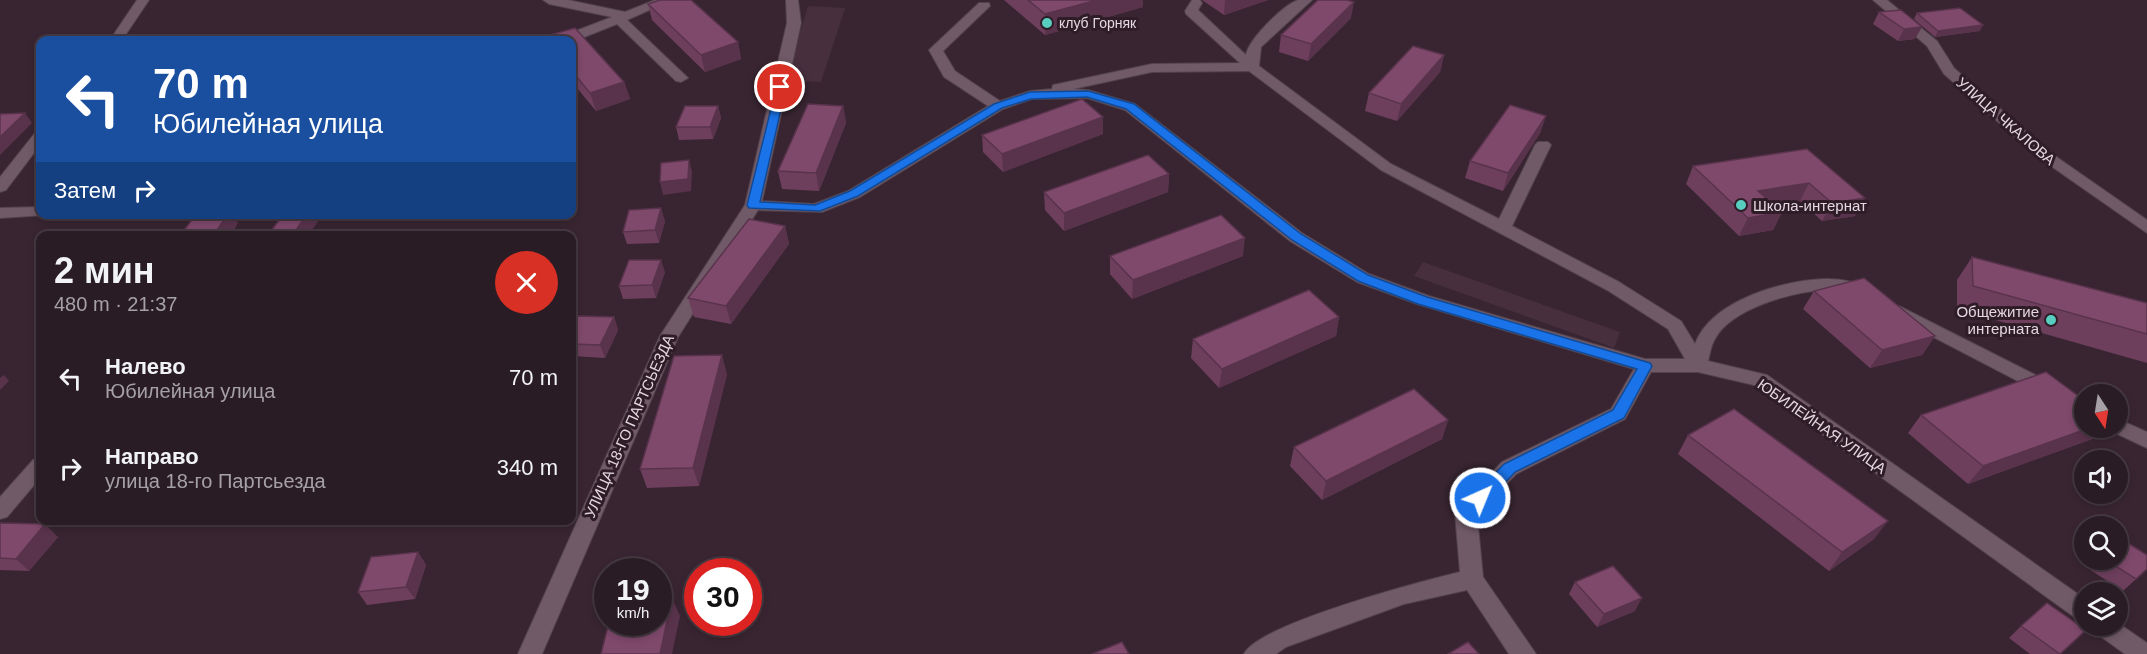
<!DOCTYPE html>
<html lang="ru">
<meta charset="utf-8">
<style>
:root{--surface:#2a1c25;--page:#362932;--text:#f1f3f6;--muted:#a5a1a7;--line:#463a42}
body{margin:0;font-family:Helvetica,sans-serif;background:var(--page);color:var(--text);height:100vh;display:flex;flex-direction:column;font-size:22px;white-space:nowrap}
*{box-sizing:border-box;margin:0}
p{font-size:20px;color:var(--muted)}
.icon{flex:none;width:33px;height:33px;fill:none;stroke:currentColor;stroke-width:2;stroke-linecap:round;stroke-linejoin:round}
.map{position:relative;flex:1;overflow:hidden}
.sheet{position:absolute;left:36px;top:231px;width:540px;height:294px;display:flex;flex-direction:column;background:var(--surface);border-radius:12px;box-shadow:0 3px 9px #0003,0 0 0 2px var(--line)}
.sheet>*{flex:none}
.banner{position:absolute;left:36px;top:36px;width:540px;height:183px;border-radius:12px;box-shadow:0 3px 9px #0003,0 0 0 2px var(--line);background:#1a4fa0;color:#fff;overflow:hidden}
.needle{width:39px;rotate:168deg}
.fabs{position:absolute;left:2074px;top:384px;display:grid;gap:12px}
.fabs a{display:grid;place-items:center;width:54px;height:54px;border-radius:50%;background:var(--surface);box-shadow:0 3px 9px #0003,0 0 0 2px var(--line);font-size:30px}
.speed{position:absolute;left:594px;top:558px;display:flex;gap:12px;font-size:30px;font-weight:700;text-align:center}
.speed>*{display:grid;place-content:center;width:78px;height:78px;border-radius:50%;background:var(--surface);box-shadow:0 3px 9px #0003,0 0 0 2px var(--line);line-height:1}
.speed small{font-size:15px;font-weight:400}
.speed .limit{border:9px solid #d22;background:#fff;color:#111}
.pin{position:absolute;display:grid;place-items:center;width:51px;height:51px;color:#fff;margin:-26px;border:3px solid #fff;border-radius:50%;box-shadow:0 2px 6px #0007}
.me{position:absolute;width:66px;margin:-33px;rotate:44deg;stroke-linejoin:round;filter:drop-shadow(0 0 4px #0008)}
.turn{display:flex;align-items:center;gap:21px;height:126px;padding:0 18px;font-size:27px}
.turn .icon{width:78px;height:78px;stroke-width:2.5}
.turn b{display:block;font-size:42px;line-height:51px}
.then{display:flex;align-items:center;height:57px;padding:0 18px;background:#0003;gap:12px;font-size:22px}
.round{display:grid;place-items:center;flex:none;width:63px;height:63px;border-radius:32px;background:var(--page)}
.summary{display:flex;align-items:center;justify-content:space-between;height:102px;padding:0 18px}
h1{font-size:36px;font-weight:700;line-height:45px}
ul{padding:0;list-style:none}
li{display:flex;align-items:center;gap:18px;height:90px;padding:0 18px}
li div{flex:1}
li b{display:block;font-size:22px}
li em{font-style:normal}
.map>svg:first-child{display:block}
</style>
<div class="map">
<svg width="2147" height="654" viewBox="0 0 2147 654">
<rect width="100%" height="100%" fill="#382531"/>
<g fill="#472f3e">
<polygon points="808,6 845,8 821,82 786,81"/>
<polygon points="1423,262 1620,332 1614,348 1414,276"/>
</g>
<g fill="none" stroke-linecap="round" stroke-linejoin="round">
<defs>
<g id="minor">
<polygon points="137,0 149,0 122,40 110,40"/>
<polygon points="543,0 568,0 625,12 655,0 672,0 627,20 688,78 681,82 676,81 617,24 572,42 559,40 560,37 612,17 549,4"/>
<path d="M786 0H798L801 23 762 201 814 204 848 191 988 106 944 77 929 50 979 3H989L990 6 943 51 955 71 1000 101 1030 91 1052 89 1053 85 1058 84 1152 64 1240 63 1186 14 1185 11 1192 0H1200L1202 3 1198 10 1246 55C1248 40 1283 5 1298 0 1302 0 1308 0 1312 0L1261 47 1259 66 1391 164 1499 219 1535 145 1538 142H1548L1551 145 1512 226 1619 282 1681 321 1695 344C1711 300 1786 279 1828 279 1843 279 1855 282 1869 287L1872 291 1863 297C1851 293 1840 290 1827 290 1795 291 1731 308 1715 339 1711 345 1710 354 1708 361L1767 375 2085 599V622L2077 619 1754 385 1698 372H1651L1625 419 1516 474 1477 515 1483 577 1536 654H1509L1467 590 1404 604 1286 647 1276 654H1244C1258 624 1423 581 1460 572L1455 513 1459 507 1502 462 1611 409 1634 369 1417 304 1357 282 1290 241 1125 110 1087 98 1032 99 1003 109 860 197 822 212 758 210 678 337 542 654H518L660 336 745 205 787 23ZM1249 71 1381 170 1607 290 1668 329 1685 359H1645L1429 296 1369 274 1302 233 1135 104 1088 90 1073 89 1152 72Z"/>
<polygon points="1873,0 1887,0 1937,41 1954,68 2048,151 2147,220 2147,233 2038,157 1944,74 1927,46"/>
<polygon points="40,132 40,145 6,190 0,192 0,177 35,133"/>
<polygon points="40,207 40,214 46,215 0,218 0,208"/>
<polygon points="97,214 180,214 172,219 105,219"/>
<polygon points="1899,306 2085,400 2085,416 1893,316 1890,312 1893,308"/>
<polygon points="2118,419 2147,432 2147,448 2111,431 2109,428 2118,428"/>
<polygon points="40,457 40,478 7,517 0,519 0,497 33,460"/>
<polygon points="2118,623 2147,643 2147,654 2125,654 2096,633 2093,626 2118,626"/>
</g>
</defs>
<use href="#minor" stroke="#52424c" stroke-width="2"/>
<use href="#minor" fill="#705a67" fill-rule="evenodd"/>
</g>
<g fill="#6d3f5d">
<polygon points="1004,0 1143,0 1143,7 1045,35"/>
<polygon points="1202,0 1268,0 1224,15"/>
<polygon points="648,4 738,42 741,59 705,72 652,20"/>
<polygon points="1901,10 1915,39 1898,41 1873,24 1879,12"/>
<polygon points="1917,13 1980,31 1935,37 1914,19"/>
<polygon points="1351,18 1308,61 1279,52 1281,35"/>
<polygon points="575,28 624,82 630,99 596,111 572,82 572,40 544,40 543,37"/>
<polygon points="1444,55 1440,72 1397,121 1365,111 1369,93"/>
<polygon points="718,106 721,118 713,139 679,140 676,127"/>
<polygon points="843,106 846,123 819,191 782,189 778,171"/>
<polygon points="1546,116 1540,133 1503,191 1465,178 1470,161"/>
<polygon points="1103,117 1103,134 1003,172 983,152 982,135"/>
<polygon points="1807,149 1855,216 1822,221 1800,201 1774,205 1782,212 1773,230 1739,236 1686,184 1693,166"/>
<polygon points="1169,174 1168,192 1064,231 1045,210 1044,192"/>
<polygon points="665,221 659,243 627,244 623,232"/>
<polygon points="238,223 230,236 185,236 183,232"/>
<polygon points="785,226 789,244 731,324 694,317 688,298"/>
<polygon points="1110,256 1243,256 1132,299 1110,274"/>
<polygon points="1972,257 2147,303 2147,363 1957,309 1957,280"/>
<polygon points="665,272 656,298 623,299 619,286"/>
<polygon points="1814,291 1935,336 1922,355 1870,368 1803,309"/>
<polygon points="614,317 618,330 605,358 572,356 572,328"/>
<polygon points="1339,317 1336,336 1219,388 1191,358 1193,339"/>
<polygon points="727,374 699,486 647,488 640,469"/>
<polygon points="1921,415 2095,438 1968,484 1908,433"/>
<polygon points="1448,420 1442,439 1322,500 1290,466 1294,447"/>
<polygon points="1688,435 1874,539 1829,571 1678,454"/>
<polygon points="40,481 40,497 34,491"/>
<polygon points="0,523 58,537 29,571 0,570"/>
<polygon points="418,552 426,565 415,599 367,605 358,592"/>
<polygon points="2091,560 2118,560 2147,569 2123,591 2084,566"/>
<polygon points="1575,582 1635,611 1597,627 1569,594"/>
<polygon points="2021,626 2073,643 2060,654 2030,654 2009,638"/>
</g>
<g fill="#59334c">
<polygon points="1097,0 1143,0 1143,7 1045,35 1045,14"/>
<polygon points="1225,0 1268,0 1224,15"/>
<polygon points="1354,2 1351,18 1308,61 1311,44"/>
<polygon points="1983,25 1980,31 1935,37 1938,31"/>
<polygon points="1922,27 1915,39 1898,41 1904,29"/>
<polygon points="738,42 741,59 705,72 701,55"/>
<polygon points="1444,55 1440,72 1397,121 1401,104"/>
<polygon points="624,82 630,99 596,111 590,93"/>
<polygon points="718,106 721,118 713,139 710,127"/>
<polygon points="843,106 846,123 819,191 816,173"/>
<polygon points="25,113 32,123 0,155 0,137"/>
<polygon points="1546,116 1540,133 1503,191 1508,173"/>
<polygon points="1103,117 1103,134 1003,172 1002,154"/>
<polygon points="689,160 692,172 691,191 663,195 660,182"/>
<polygon points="1169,174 1168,192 1064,231 1064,213"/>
<polygon points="1809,183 1800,201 1750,209 1758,191"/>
<polygon points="1865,198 1855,216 1822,221 1832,203"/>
<polygon points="661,208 665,221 659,243 655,230"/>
<polygon points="1782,212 1773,230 1739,236 1748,218"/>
<polygon points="228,214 232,214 238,223 230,236 221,236 217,230"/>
<polygon points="307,214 323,214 308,236 292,236"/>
<polygon points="785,226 789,244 731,324 726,306"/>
<polygon points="1245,238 1243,256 1132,299 1133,280"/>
<polygon points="661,260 665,272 656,298 652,285"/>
<polygon points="614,317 618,330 605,358 600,345"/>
<polygon points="1339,317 1336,336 1219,388 1222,369"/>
<polygon points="1935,336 1922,355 1870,368 1882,350"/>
<polygon points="722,355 727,374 699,486 693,468"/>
<polygon points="4,375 9,381 0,390 0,378"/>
<polygon points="1448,420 1442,439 1322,500 1326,481"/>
<polygon points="2089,428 2104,428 2095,438 1968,484 1983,466"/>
<polygon points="1888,521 1874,539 1829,571 1842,552"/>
<polygon points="45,524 58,537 29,571 16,559"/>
<polygon points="418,552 426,565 415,599 406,587"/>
<polygon points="672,598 680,616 672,654 660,654"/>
<polygon points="1642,598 1635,611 1597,627 1604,614"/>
</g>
<g fill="#7f496c" stroke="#59334c" stroke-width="1.5">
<polygon points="660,0 691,0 738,42 701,55 648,4"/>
<polygon points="1028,0 1097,0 1045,14"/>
<polygon points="1318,0 1347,0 1354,2 1311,44 1281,35"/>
<polygon points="1960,8 1983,25 1938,31 1917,13"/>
<polygon points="1901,10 1922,27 1904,29 1879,12"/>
<polygon points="575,28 624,82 590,93 572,71 572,40 545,40 543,37"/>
<polygon points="1413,46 1444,55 1401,104 1369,93"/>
<polygon points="1082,99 1103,117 1002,154 982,135"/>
<polygon points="808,104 843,106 816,173 778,171"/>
<polygon points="1510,105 1546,116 1508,173 1470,161"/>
<polygon points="685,106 718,106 710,127 676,127"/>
<polygon points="25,113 0,137 0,114"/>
<polygon points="1807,149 1865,198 1832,203 1809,183 1758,191 1782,212 1748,218 1693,166"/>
<polygon points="1148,155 1169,174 1064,213 1044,192"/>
<polygon points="689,160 688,179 660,182 661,163"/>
<polygon points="661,208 655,230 623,232 629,210"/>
<polygon points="196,214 228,214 217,230 183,232"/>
<polygon points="284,214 307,214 292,236 267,236"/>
<polygon points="1221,215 1245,238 1133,280 1110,256"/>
<polygon points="749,219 785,226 726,306 688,298"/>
<polygon points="1972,257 2147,303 2147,334 1973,286"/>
<polygon points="629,260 661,260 652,285 619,286"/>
<polygon points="1864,278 1935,336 1882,350 1814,291"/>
<polygon points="1309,290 1339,317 1222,369 1193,339"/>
<polygon points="578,316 614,317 600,345 572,344 572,328"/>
<polygon points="722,355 693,468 640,469 674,356"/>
<polygon points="2046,372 2085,401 2085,428 2089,428 1983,466 1921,415"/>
<polygon points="1414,389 1448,420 1326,481 1294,447"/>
<polygon points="1734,409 1888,521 1842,552 1688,435"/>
<polygon points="40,481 40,490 34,491"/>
<polygon points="0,523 45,524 16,559 0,558"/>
<polygon points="2118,537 2147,555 2147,569 2136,579 2106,560 2118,560"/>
<polygon points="418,552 406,587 358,592 371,557"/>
<polygon points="1613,566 1642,598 1604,614 1575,582"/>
<polygon points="672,598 660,654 601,654 609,622 658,622 658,599"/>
<polygon points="2047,603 2086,630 2060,654 2021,626"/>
<polygon points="1122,642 1129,654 1092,654"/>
<polygon points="1468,642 1479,654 1448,654"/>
</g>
<polygon fill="#1a73e8" stroke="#114b97" stroke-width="1.5" points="777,85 786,87 760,202 815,205 850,191 994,104 1030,92 1088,91 1134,104 1301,234 1368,275 1427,297 1650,363 1652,366 1624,418 1515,472 1486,503 1480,505 1473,498 1475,494 1504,464 1613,410 1637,369 1418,304 1358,281 1292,240 1126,109 1087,97 1031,99 1002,108 858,196 820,211 749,208 747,205"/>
<g fill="#58cec0" stroke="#2e1c27" stroke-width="2">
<circle cx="1047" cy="23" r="6"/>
<circle cx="1741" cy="205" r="6"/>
<circle cx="2051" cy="320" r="6"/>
</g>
<g text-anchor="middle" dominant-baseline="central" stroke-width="6" stroke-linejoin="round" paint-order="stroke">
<g font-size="14" fill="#e4d7df" stroke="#2e1c27" text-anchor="start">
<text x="1059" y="23">клуб Горняк</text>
</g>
<g font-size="15" fill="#e4d7df" stroke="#2e1c27">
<text transform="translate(2006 121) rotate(41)">УЛИЦА ЧКАЛОВА</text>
<text transform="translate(629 426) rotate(-66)">УЛИЦА 18-ГО ПАРТСЬЕЗДА</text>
<text transform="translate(1822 426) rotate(35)">ЮБИЛЕЙНАЯ УЛИЦА</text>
</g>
<g font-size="15" fill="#e4d7df" stroke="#2e1c27" text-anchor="start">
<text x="1753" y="205">Школа-интернат</text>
<text x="2039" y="311" text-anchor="end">Общежитие<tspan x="2039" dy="17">интерната</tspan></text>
</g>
</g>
</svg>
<div class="fabs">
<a><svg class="needle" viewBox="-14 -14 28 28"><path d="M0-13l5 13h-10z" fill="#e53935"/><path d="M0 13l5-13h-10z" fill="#a5a1a7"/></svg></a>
<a><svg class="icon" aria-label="sound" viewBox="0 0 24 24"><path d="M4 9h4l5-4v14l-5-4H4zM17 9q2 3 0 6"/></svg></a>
<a><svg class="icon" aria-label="search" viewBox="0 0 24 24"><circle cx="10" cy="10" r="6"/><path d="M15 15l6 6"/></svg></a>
<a><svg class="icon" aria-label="layers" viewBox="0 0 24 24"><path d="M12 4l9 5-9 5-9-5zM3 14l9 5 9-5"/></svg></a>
</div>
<div class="speed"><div>19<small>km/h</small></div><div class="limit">30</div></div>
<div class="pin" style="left:780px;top:87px;background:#d93025"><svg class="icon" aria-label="arrive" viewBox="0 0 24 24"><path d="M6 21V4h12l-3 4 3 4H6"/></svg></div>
<svg class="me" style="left:1480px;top:498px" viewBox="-20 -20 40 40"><circle r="17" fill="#1a73e8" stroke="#fff" stroke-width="3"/><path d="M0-11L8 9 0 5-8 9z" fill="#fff"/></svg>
<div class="banner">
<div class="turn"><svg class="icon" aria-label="left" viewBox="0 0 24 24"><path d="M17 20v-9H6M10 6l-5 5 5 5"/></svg><div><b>70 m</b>Юбилейная улица</div></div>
<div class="then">Затем<svg class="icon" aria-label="right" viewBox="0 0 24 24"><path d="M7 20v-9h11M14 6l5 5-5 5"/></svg></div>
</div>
<section class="sheet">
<div class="summary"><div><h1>2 мин</h1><p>480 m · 21:37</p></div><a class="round" style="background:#d93025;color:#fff"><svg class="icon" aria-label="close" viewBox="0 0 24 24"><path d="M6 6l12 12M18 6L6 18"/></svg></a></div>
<ul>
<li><svg class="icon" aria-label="left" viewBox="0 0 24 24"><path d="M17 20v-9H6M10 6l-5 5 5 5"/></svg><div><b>Налево</b><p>Юбилейная улица</p></div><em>70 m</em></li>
<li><svg class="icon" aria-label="right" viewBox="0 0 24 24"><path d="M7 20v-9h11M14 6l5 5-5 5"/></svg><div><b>Направо</b><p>улица 18-го Партсьезда</p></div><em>340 m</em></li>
</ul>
</section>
</div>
